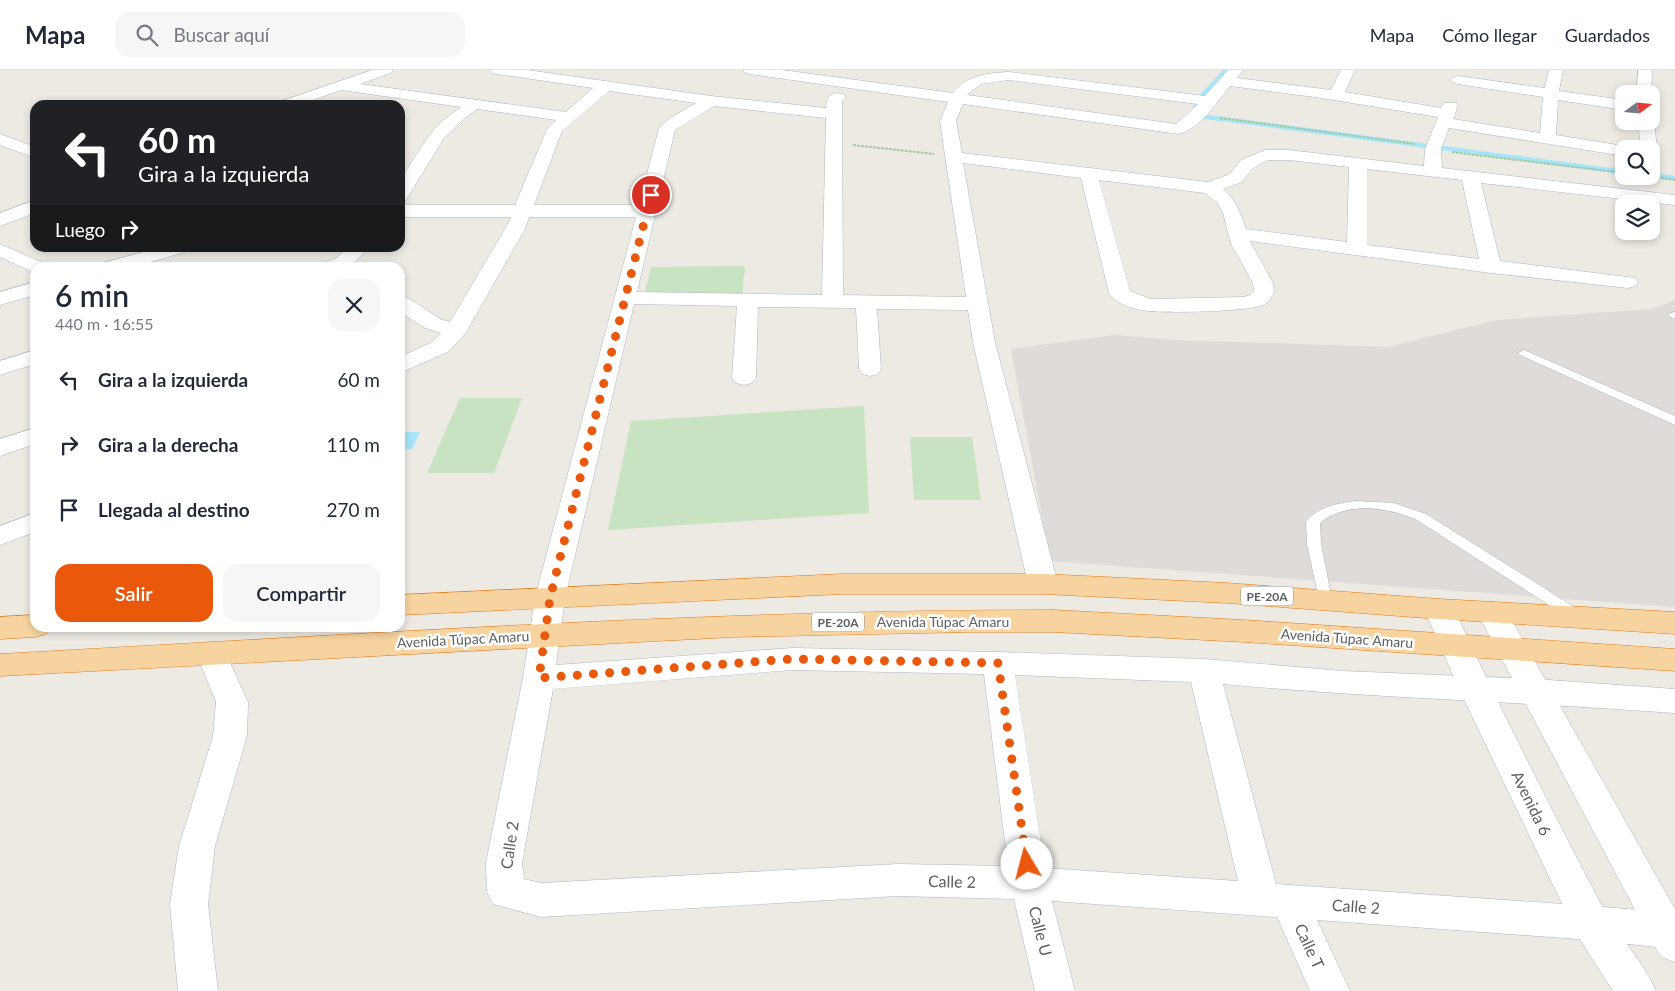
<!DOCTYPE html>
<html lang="es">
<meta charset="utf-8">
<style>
:root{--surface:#fff;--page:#f6f6f7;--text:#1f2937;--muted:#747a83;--line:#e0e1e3;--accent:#ea580c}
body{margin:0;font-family:Lato,sans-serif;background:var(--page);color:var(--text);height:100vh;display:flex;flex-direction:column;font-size:19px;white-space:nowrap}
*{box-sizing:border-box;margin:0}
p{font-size:16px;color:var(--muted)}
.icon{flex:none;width:28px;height:28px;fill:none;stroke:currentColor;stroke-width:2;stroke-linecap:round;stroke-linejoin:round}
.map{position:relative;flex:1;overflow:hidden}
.drawer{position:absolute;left:30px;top:192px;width:375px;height:370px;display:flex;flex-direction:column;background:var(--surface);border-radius:15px;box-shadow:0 2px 8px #0003}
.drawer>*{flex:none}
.guide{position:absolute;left:30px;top:30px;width:375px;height:152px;border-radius:15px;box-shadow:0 2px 8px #0003;background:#202124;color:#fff;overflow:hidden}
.needle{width:32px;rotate:74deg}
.fabs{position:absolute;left:1615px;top:15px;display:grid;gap:10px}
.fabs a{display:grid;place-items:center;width:45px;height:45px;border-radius:10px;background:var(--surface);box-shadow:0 2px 8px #0003;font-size:25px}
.pin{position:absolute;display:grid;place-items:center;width:42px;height:42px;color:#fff;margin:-21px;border:2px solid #fff;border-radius:50%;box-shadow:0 1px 5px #0007}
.me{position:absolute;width:55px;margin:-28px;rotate:352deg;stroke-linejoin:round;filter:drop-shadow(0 0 4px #0008)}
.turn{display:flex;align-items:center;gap:18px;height:105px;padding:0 25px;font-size:22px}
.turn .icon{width:65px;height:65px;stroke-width:2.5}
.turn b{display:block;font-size:35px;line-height:42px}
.then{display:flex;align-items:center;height:48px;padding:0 25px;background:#0003;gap:10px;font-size:19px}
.round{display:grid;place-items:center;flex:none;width:52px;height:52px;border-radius:15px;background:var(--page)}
.head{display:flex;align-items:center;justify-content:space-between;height:85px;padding:0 25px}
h1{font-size:30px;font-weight:600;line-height:38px}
.cta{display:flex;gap:10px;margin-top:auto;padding:10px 25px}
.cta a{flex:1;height:58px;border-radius:15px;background:var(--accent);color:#fff;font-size:20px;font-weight:600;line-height:58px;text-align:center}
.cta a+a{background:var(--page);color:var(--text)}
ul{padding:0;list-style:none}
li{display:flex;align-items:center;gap:15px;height:65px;padding:0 25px}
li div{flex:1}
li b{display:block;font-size:19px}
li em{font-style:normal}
header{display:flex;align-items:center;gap:30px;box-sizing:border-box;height:70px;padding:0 25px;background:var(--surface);border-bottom:1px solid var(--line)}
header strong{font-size:24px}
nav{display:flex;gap:28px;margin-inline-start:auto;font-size:18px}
.search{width:350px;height:45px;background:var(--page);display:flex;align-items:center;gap:12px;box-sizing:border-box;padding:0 18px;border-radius:15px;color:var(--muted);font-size:19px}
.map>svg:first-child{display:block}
</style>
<header>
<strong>Mapa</strong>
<div class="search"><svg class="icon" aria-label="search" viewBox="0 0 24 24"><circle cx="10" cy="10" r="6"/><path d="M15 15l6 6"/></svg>Buscar aquí</div>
<nav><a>Mapa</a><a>Cómo llegar</a><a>Guardados</a></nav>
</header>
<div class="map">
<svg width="1675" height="921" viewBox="0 0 1675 921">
<rect width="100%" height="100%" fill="#ede9e3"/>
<polygon fill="#dfdbd8" points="1675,230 1675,537 1050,491 1011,279 1114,265 1175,270 1388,277 1497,250 1652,239"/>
<g fill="#c8e3c1">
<polygon points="745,196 742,225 644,226 651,197"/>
<polygon points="460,328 522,328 494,403 427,403"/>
<polygon points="864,336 869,443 608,460 631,351"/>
<polygon points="910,367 972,367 981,430 914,430"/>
</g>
<polygon fill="#a8e5f9" points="400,362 420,362 412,379 400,379"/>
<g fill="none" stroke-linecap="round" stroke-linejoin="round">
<g stroke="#a8e5f9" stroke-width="4.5">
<polyline points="1226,0 1198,30 1192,45 1624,102"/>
<polyline points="1651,105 1675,108"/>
</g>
<defs>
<g id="service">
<polygon points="1675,242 1675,248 1670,247 1669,245 1670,243"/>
<polygon points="1524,280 1675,346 1675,355 1520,285 1518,283"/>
<path d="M1356 431 1394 433 1426 444 1582 542 1584 546 1582 550 1577 551 1572 550 1417 450C1388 437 1346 431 1320 453L1321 474 1332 530 1330 534H1320L1307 474 1306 452C1317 437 1339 433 1356 431Z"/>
</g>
<g id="minor">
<path d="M372 0H393L391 3 360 14 566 42 593 18 497 4 492 3 490 0H527L711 26 826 38C826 27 831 21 843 24L846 27 842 32 843 225 966 227 940 51 948 32 750 4 745 3 743 0H782L953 23C966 5 988 3 1009 2L1205 26 1228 0H1243L1237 8 1331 20 1341 0H1355L1345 22 1441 38 1444 33H1456L1458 36 1453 49 1540 63 1543 27 1458 14 1453 13 1451 10 1453 7 1458 6 1545 18 1549 0H1563L1559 21 1624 30V40L1558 30 1556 65 1630 77 1631 79H1624V86L1449 58 1441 79 1442 98 1675 125V135L1481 113 1500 191 1635 208 1638 212 1635 216 1628 218 1491 203 1250 171 1273 213 1274 222C1272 226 1269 232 1265 234 1253 242 1167 243 1150 241 1135 240 1117 235 1109 223L1081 108 963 93 995 272 1058 514 1053 521 1043 524 1033 521 1028 514 973 272 968 240 877 239 881 299 878 304 870 306 862 304 859 299 856 238 758 237 756 308 752 313 744 315 736 313 732 308 737 236 634 234 565 528 556 595 792 578 998 582 1204 589 1343 601 1535 609 1675 619V643C1524 632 1374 628 1223 614L1276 814 1591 836 1675 843V879L1591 870 1317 850 1350 921H1310L1277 847 1052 831 1075 921H1035L1014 829 898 826 541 847 493 834 487 822 486 793 523 608 535 528 636 147H529L525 159 465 264 448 282 400 303V287L432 272 441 263 425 258 400 242V226C419 230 431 248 450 252L505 159 511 147H400V135H515L547 59 556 50 477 39 464 49 444 68 406 130 400 131V111L414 88 432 62 442 51 461 37 341 20 299 35H276L279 32ZM1009 10 1198 34 1176 54 967 25 981 14ZM1230 16 1315 27 1438 47 1425 79 1424 96 1289 80H1265L1241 90 1230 104 1208 112 962 83 956 51 963 34 1179 64C1200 59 1217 32 1230 16ZM609 21 696 33 670 48 659 58 639 135H534L562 61ZM714 36 826 48 822 225 637 222 675 60ZM1268 90H1289L1349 97 1347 172 1246 159C1241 143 1236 130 1223 119L1242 112 1253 98ZM1367 99 1462 110 1479 189 1367 175ZM1099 110 1205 123 1217 133 1223 143 1231 174 1253 213 1254 221 1250 225 1244 227 1151 229 1130 221ZM792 600 984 604 1008 796 898 794 541 813 524 809 522 793 553 619ZM1015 605 1191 612 1238 811 1045 798Z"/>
<polygon points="1638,0 1652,0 1651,26 1651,24 1637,24"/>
<polygon points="1651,48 1654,51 1657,79 1651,83 1651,79 1641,79 1638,51 1651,51"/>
<polygon points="158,178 188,178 185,182 130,198 96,198 99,194"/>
<polygon points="347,178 368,178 351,196 318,198 321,194 337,188"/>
<polygon points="35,280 35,294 0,305 0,291"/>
<polygon points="35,358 35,374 0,386 0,369"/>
<polygon points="35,443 35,462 0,475 0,456"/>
<polygon points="211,572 222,575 248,632 247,666 215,776 208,834 218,921 178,921 170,834 179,776 213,666 216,632 196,583 200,575"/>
</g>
<g id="tertiary">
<polygon points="0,64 35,77 35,88 0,75"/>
<polygon points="35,130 35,143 0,156 0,143"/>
<polygon points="0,174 46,194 49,198 35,198 35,203 0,187"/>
<polygon points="35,212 35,225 0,235 0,222"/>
<path d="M1439 529 1450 532 1454 539C1501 640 1551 739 1603 838 1619 867 1643 891 1656 921H1613L1577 865 1459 619 1424 539 1428 532Z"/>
<polygon points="1492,532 1503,535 1507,542 1675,839 1675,892 1661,887 1652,872 1477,542 1481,535"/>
</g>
<g id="trunk">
<polygon points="843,504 1043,504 1227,513 1439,529 1675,542 1675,564 1439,549 1227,533 1043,524 843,524 400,545 400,525"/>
<path d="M1053 540 1244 550 1675 579V601L1244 572 1053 562H970L733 567 0 606V584C351 565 702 540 1053 540Z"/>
<polygon points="35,545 35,558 49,558 46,564 35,567 0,569 0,547"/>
</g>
</defs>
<use href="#service" stroke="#b1b5b8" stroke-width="1"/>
<use href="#minor" stroke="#b1b5b8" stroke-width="1"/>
<use href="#tertiary" stroke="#b1b5b8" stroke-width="1"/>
<use href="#trunk" stroke="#e17610" stroke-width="1"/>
<g stroke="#9fcba2" stroke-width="2" stroke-dasharray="3 1" stroke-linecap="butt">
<polyline points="1220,48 1415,74"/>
<polyline points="853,75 934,84"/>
<polyline points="1452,82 1624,103"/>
<polyline points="1649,106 1675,110"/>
</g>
<use href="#service" fill="#fff" fill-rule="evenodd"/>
<use href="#minor" fill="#fff" fill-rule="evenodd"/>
<use href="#tertiary" fill="#fff" fill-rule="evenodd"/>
<use href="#trunk" fill="#f7d49f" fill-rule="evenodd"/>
</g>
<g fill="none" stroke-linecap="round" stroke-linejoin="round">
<polyline stroke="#ea580c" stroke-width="9" stroke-dasharray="0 16.2" points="651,125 550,528 539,608 792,589 998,593 1027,794"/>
</g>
<g text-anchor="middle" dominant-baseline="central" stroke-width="5" stroke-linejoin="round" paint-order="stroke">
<g fill="#fff" stroke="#8c9092" stroke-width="1">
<rect x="1241" y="516.5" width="52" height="19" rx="4"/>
<rect x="812" y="542.5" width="52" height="19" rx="4"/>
</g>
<g font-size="12" font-weight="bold" fill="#5b6063">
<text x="1267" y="526">PE-20A</text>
<text x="838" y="552">PE-20A</text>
</g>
<g font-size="14" fill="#5b6063" stroke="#fff">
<text x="943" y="551">Avenida Túpac Amaru</text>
<text transform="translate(1347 568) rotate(4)">Avenida Túpac Amaru</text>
<text transform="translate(463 569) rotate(-3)">Avenida Túpac Amaru</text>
</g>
<g font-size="16" fill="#5b6063" stroke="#fff">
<text transform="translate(1532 733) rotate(64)">Avenida 6</text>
<text transform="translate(509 775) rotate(-82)">Calle 2</text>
<text transform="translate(952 811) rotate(1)">Calle 2</text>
<text transform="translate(1356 836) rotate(4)">Calle 2</text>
<text transform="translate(1041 861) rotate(76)">Calle U</text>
<text transform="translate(1310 876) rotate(65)">Calle T</text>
</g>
</g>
</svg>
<div class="fabs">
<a><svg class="needle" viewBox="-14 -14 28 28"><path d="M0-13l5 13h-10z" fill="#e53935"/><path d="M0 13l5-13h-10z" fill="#747a83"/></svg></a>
<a><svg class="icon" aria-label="search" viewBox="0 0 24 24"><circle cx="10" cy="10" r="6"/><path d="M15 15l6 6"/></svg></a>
<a><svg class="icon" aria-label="layers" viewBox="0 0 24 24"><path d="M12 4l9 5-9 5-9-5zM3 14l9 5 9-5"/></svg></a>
</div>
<div class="pin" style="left:651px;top:125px;background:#d93025"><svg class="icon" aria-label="arrive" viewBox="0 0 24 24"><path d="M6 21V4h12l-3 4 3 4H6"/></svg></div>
<svg class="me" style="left:1027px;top:794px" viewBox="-20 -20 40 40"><circle r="19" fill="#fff"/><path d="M0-13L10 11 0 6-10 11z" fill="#ea580c"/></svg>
<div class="guide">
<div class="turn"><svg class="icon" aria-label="left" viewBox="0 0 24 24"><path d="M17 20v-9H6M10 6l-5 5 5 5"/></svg><div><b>60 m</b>Gira a la izquierda</div></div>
<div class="then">Luego<svg class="icon" aria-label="right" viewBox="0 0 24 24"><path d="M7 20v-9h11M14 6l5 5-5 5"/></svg></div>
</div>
<section class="drawer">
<div class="head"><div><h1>6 min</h1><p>440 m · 16:55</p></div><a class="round"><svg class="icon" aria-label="close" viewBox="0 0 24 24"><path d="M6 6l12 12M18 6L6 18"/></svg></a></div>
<ul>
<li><svg class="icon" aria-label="left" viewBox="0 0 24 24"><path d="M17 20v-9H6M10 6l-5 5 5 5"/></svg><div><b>Gira a la izquierda</b></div><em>60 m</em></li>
<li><svg class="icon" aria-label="right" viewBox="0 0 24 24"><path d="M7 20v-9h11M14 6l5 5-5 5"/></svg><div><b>Gira a la derecha</b></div><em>110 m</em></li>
<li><svg class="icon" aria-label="arrive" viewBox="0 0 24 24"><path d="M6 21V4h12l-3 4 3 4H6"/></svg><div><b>Llegada al destino</b></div><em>270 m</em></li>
</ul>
<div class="cta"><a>Salir</a><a>Compartir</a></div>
</section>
</div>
